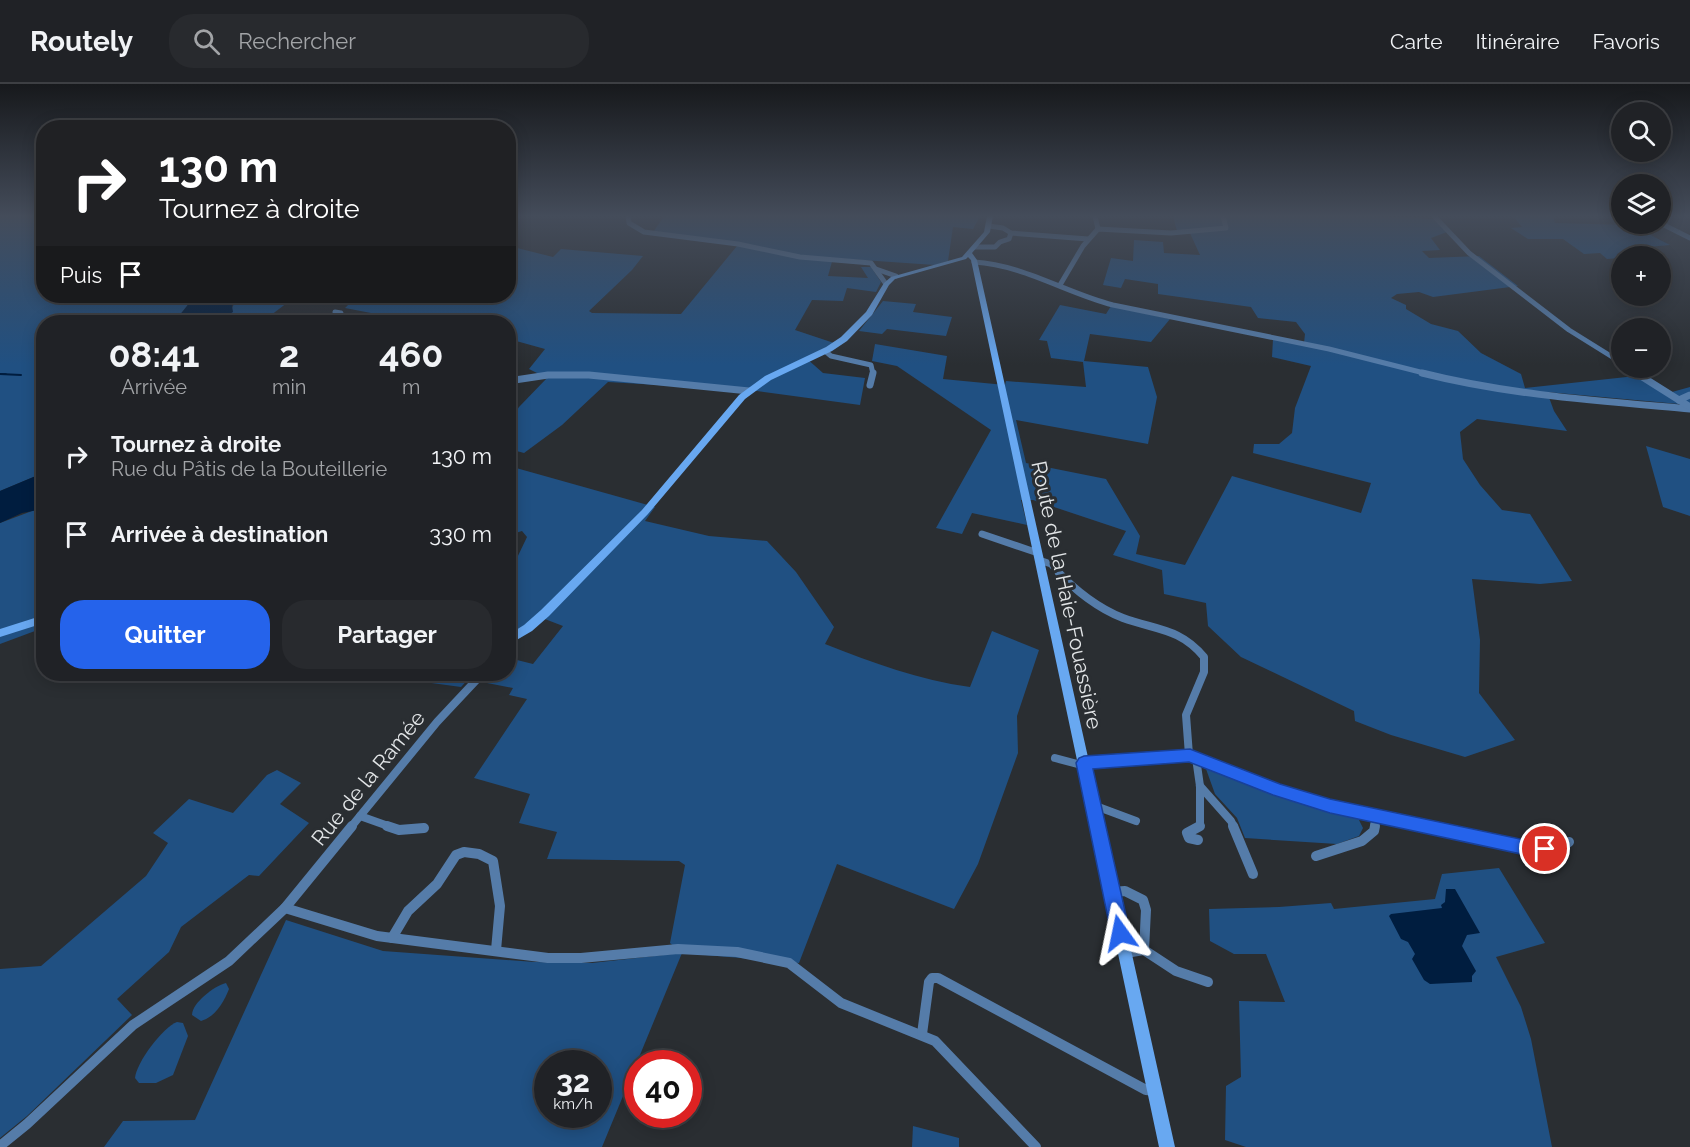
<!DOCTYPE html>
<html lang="fr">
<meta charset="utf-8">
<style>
:root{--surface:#202226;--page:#282a2e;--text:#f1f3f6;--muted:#a2a4a7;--line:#3d3f43;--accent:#2563eb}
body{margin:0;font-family:Raleway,sans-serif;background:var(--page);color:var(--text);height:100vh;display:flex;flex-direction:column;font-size:22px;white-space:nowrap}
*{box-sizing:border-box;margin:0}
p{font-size:20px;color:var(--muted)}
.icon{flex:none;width:33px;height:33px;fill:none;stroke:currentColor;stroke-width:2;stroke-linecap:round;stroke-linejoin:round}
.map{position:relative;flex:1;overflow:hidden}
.sheet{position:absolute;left:36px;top:231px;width:480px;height:366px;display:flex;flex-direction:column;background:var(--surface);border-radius:24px;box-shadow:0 3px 15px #0003,0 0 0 2px var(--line)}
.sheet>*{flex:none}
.top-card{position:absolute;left:36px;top:36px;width:480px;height:183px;border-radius:24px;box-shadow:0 3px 15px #0003,0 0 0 2px var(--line);background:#202124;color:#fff;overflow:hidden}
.tools{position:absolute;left:1611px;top:18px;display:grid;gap:12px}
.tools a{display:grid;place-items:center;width:60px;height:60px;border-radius:50%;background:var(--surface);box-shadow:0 3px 15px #0003,0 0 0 2px var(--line);font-size:30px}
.speed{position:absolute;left:534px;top:966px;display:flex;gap:12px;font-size:30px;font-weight:700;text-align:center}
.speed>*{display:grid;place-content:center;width:78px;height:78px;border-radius:50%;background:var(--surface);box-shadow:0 3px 15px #0003,0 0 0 2px var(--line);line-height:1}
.speed small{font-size:15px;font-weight:400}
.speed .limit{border:9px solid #d22;background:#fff;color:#111}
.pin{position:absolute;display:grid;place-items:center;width:51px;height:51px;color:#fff;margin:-26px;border:3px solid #fff;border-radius:50%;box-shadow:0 2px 6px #0007}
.me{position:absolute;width:66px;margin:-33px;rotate:348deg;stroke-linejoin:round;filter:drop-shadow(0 0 4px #0008)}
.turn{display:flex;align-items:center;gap:21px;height:126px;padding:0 24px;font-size:27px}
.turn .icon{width:78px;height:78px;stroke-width:2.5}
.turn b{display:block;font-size:42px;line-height:51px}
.then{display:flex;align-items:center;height:57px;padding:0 24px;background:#0003;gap:12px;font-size:22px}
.eta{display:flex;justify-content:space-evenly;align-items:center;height:102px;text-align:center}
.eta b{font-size:36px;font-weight:700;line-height:42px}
.primary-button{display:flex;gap:12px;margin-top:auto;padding:12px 24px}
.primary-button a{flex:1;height:69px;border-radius:24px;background:var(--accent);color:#fff;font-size:24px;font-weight:700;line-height:69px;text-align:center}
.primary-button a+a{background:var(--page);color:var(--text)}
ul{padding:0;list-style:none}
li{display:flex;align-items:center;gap:18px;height:78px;padding:0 24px}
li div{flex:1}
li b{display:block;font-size:22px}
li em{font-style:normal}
header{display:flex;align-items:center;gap:36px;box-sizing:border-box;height:84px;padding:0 30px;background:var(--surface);border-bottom:2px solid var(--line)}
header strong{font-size:28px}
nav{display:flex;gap:33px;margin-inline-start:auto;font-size:21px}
.search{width:420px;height:54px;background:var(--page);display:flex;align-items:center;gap:15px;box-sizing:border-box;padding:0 21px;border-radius:24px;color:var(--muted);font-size:22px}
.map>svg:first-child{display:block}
</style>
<header>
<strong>Routely</strong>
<div class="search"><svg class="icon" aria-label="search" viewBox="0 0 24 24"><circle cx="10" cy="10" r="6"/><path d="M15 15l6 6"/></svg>Rechercher</div>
<nav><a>Carte</a><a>Itinéraire</a><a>Favoris</a></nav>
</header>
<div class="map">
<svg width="1690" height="1063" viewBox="0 0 1690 1063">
<rect width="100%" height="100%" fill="#2a2e32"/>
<g fill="#205082" fill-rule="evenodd">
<polygon points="0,132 43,132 44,212 195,212 179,232 177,238 44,238 43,389 0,407"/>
<polygon points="664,132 980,132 973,145 953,143 948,177 935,181 833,174 828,192 868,194 861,183 871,183 881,198 876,208 847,204 843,217 812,216 795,246 834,259 806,274 823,289 865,294 860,321 757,307 608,298 562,341 524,369 509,365 509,338 519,323 547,294 529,285 545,265 509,255 508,238 360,238 371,229 345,224 357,212 508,212 509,162 553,173 561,165 643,172 632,186 589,227 592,229 681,230 737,162 654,147"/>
<polygon points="1173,132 1378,132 1434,135 1447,148 1431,154 1440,166 1422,167 1429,174 1479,172 1518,202 1433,213 1419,208 1397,210 1391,214 1406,221 1406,225 1431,240 1458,247 1481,269 1521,290 1525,304 1645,291 1672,308 1690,303 1690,321 1547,308 1554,327 1567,347 1477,335 1460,348 1463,375 1480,401 1502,426 1530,430 1572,497 1540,500 1472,495 1480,556 1479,609 1515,656 1465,673 1391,651 1355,637 1354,627 1241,573 1208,542 1206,519 1164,510 1162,486 1113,471 1126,447 1033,416 1021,416 1027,441 972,429 962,450 936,444 991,346 897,282 872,277 875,260 947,272 943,295 1005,301 1006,297 1086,303 1083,278 1051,274 1047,257 1039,256 1060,221 1106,230 1111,222 1170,235 1151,258 1090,250 1084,277 1148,283 1157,313 1148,360 1016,336 1026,379 1106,395 1140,452 1136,470 1185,481 1232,392 1361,429 1371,399 1253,369 1254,360 1279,360 1292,349 1295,324 1311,282 1272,273 1273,255 1304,259 1305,250 1296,238 1258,234 1251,223 1158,210 1158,200 1125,195 1121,204 1103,201 1111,174 1133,177 1134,156 1163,158 1164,169 1200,171 1189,147 1177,147"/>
<polygon points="1513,132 1553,132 1555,139 1631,141 1670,161 1636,164 1642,172 1607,175 1600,169 1584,170 1563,155 1528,155 1511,144 1522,143"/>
<polygon points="238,212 296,212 262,238 225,238"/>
<polygon points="883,217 916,220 913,228 952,233 946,252 887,245 882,250 859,247"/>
<polygon points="1646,362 1690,375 1690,432 1663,423"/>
<path d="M509 382 655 423 645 437 709 452 767 457 796 488 834 543 825 560C873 579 919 596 970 603L992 547 1039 566 1017 632 1018 669 978 780 954 825 837 780 799 879 682 869 602 1063H104L123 1037 195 1036 286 836 383 867 535 878 592 879 681 869 670 859 685 781 679 777 547 775 557 748 519 739 530 710 474 694 527 615 509 611 513 604 482 598 491 590H508L509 574 533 580 563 542 537 532 509 553V478L516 476 527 453 522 447 509 451ZM548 980H598V1030H548Z"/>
<polygon points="40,424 44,425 43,544 0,560 0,439"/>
<polygon points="365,590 473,590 461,603"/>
<polygon points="1206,685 1304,721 1358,734 1363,744 1359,752 1337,760 1245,754 1237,734 1215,710"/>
<polygon points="277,686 301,699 280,720 309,739 259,792 249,791 181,843 169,868 117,915 132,931 27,1032 0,1054 0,885 41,882 146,792 168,759 153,749 189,715 233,729 267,691"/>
<polygon points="1499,784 1545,859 1496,873 1521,923 1531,955 1552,1063 1246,1063 1225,1056 1226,1002 1241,993 1239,917 1285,918 1266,870 1234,870 1210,857 1209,825 1279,823 1331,819 1334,825 1435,815 1442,790"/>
<path d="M226 899 229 905C224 918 215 933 201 937L192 931C192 919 214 902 226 899Z"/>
<path d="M177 938 183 939 188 952 173 991 156 999H139L135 994C136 979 163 943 177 938Z"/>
<polygon points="913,1042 959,1054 959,1063 912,1063"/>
</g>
<g fill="#001d3f">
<polygon points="195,212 238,212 232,222 233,228 228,231 225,238 177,238 179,232"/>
<polygon points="43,389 43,425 22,429 0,439 0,407"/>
<polygon points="1446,805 1455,805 1480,849 1467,851 1462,862 1476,887 1472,892 1472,898 1430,900 1424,896 1412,875 1415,870 1408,858 1401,855 1389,832 1391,830 1442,824 1441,821 1445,818"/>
</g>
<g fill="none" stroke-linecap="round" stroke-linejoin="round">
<g stroke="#001d3f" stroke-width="1.5">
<polyline points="36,289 44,288"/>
<polyline points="0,290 6,290"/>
</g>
<polyline stroke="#001d3f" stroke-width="2" points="0,290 21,291"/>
<g stroke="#557ca9" stroke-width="5">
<polyline points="628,132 629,139 644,148 738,160 800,173 871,179 886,200"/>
<polyline points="1095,132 1098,145"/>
<polyline points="1434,132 1469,169 1569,246 1622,279"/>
<polyline points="1660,139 1690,154"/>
<polyline points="989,142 1003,144 1011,149 1088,155"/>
<polyline points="975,163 995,163 1000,158 1009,155 1011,149"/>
<path d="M974 178C1024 181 1066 209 1113 221L1329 265 1428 290"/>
<polyline points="876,185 896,192"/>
<polyline points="1060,201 1083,162 1098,145 1171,149 1226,144 1223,132"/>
<polyline points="330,238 341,229 335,228"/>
<polyline points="825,267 831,272 871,281 873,290"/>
<polyline points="1628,284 1638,290"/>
</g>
<g stroke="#557ca9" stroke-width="7">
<path d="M1422 289C1509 311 1600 317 1690 325"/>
<polyline points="1636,289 1690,323"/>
<polyline points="508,297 548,291 589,291 749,307"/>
<polyline points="870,301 873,289"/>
<polyline points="1679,316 1690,311"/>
<polyline points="982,450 1038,469"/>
<polyline points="1039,476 1051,480 1060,490"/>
</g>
<g stroke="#557ca9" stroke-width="8">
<path d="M1059 489C1075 506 1099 525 1123 534 1156 546 1180 544 1204 573V588L1186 631 1189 671"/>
<polyline points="1055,674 1085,682"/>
<polyline points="1196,674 1200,702 1200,742 1198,743"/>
<polyline points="1084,679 1189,671 1278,706 1330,722 1428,743"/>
<polyline points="1200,702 1231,737 1234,743"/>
<polyline points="1093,721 1136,737"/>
<polyline points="360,732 391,743"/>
<polyline points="351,743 437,638 482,590"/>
<polyline points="1374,743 1376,731"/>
</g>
<g stroke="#557ca9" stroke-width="10">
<polyline points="387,742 399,746 424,744"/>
<polyline points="1233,742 1253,790"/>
<path d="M1421 742C1451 748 1547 776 1569 758"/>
<polyline points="1198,756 1189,754 1187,749 1200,742"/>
<polyline points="1316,772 1362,757 1374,747 1375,742"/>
<polyline points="1112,808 1125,807 1143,816 1146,826 1144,866 1125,869"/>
<polyline points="285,824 377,852 548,874 581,874 678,865 737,868 789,879 841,919 935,957 1036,1063"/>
<polyline points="392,854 408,827 437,800 456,771 464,768 479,770 493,777 500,822 496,866"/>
<polyline points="1144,866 1176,887 1208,898"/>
<polyline points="922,950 929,898 932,894 938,894 1146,1006 1155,1007"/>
<polyline points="0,1062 27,1040 133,941 229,877 285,824 352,742"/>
</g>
<g fill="#68a8f1" fill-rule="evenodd">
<polygon points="987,132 993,132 990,148 972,169 977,176 1175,1063 1159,1063 971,176 968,173 966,175 895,195 889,201 872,231 847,257 832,267 771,296 745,315 648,430 549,532 532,547 508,561 508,551 524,541 541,526 642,426 739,311 765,292 826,263 841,253 866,228 884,199 891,193 962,173 984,148"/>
<polygon points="44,531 44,539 0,553 0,545"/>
</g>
</g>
<linearGradient id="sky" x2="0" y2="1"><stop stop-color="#17191c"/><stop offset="0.47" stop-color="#444c5a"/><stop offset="1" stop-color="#444c5a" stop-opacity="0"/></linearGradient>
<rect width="1690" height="281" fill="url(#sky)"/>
<polygon fill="#2563eb" stroke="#184099" stroke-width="1.5" points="1190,665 1280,700 1330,715 1530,757 1551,759 1554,765 1551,770 1530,772 1330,729 1273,711 1189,678 1093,685 1130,849 1127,855 1120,857 1114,855 1111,849 1076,679 1079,674 1084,672"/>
<g text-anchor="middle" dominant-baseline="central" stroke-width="6" stroke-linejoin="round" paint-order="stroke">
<g font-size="21" fill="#e2e5e7" stroke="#2a2e32">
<text transform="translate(1067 511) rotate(78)">Route de la Haie-Fouassière</text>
<text transform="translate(368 694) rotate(-51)">Rue de la Ramée</text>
</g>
</g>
</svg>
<div class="tools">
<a><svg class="icon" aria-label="search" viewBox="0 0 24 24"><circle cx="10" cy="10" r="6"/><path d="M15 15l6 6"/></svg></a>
<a><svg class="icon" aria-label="layers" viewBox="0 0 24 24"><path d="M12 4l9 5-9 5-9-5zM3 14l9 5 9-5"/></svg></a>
<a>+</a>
<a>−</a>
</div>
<div class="speed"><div>32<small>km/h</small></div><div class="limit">40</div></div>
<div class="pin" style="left:1545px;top:765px;background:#d93025"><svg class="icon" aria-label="arrive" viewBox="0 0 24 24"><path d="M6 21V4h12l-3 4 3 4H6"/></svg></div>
<svg class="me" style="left:1120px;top:849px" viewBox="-20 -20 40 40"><path d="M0-17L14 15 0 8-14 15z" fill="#2563eb" stroke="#fff" stroke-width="4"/></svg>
<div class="top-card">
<div class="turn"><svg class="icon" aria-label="right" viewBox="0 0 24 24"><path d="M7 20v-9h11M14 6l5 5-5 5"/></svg><div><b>130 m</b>Tournez à droite</div></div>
<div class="then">Puis<svg class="icon" aria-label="arrive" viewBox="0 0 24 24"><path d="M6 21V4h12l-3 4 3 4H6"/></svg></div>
</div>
<section class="sheet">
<div class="eta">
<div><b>08:41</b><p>Arrivée</p></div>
<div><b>2</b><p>min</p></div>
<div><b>460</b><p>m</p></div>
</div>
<ul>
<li><svg class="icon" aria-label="right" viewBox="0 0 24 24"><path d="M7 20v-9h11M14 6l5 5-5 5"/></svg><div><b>Tournez à droite</b><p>Rue du Pâtis de la Bouteillerie</p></div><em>130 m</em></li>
<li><svg class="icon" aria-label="arrive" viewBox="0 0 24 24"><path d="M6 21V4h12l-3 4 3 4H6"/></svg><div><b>Arrivée à destination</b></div><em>330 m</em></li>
</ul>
<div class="primary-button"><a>Quitter</a><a>Partager</a></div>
</section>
</div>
